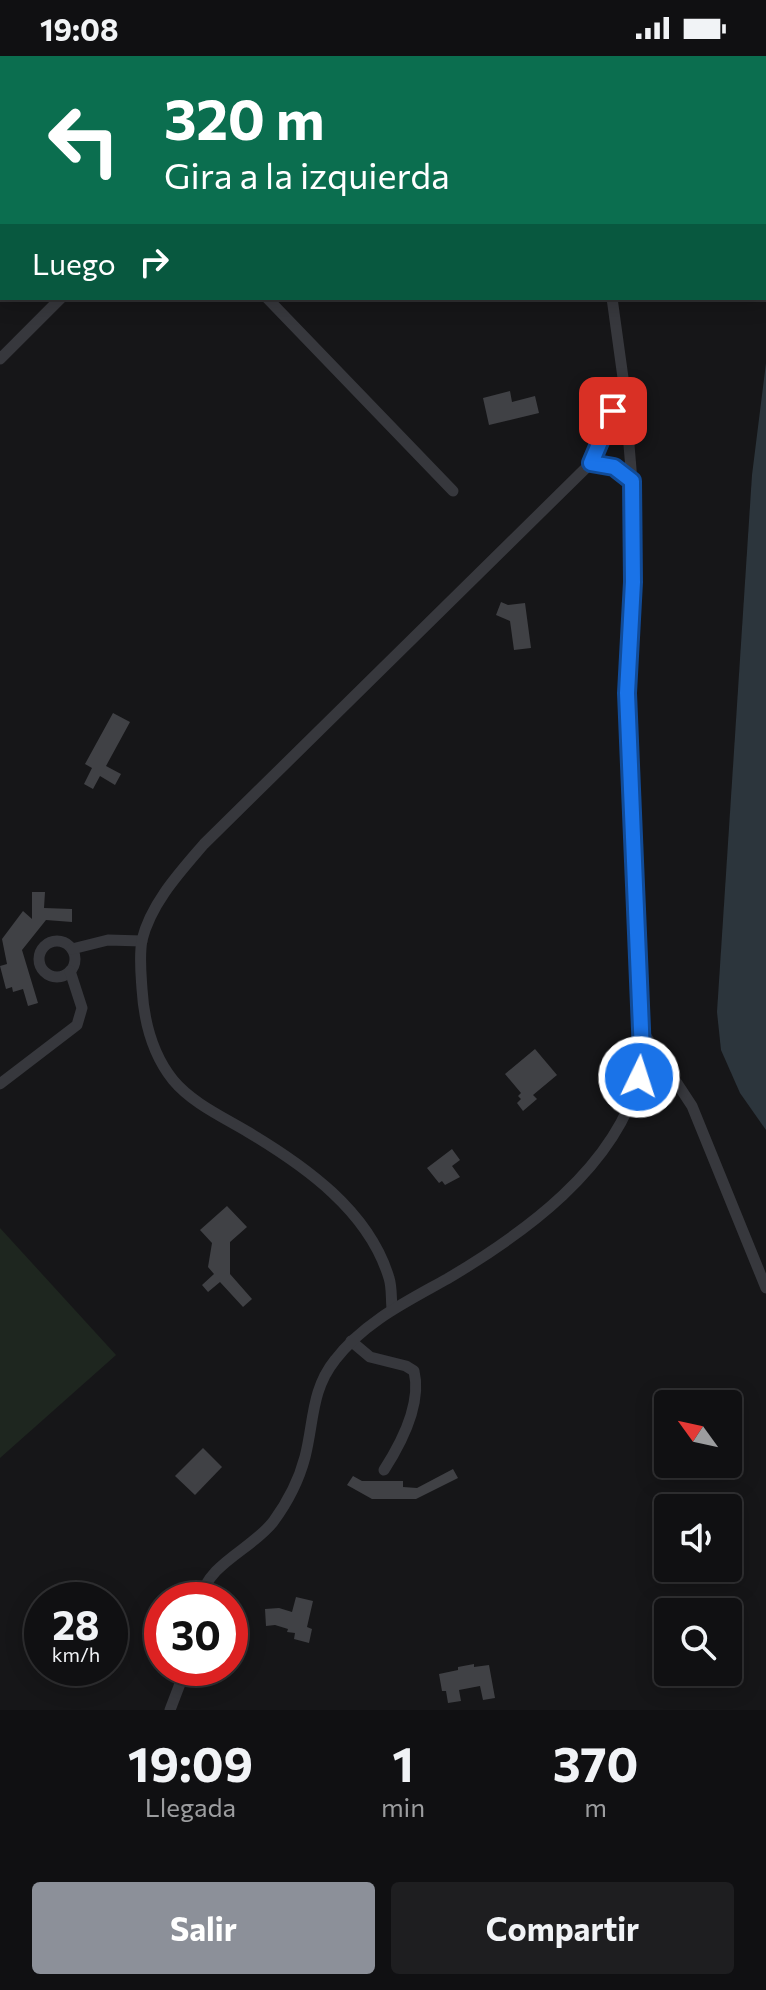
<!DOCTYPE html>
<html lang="es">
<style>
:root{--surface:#101012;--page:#1e1e20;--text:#f1f3f6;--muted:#9c9d9f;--line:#303032;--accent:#8c9099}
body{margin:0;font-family:Commissioner,sans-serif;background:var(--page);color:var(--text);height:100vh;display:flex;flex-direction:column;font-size:30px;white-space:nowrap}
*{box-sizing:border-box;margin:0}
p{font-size:26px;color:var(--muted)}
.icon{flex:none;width:44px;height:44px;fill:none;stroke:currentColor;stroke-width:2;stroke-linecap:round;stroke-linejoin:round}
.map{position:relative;height:1654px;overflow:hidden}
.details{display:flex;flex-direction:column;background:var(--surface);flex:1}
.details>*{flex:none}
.hud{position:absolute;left:0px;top:0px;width:766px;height:244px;box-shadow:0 4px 20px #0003,0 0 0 2px var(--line);background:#0b6e4f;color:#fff;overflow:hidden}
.needle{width:52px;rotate:303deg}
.buttons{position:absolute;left:654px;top:1334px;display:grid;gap:16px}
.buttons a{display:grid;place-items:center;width:88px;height:88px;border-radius:8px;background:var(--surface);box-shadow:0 4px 20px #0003,0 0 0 2px var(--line);font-size:40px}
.speed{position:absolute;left:24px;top:1526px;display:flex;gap:16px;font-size:40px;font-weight:700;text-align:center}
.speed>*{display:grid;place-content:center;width:104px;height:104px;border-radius:50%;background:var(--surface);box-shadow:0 4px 20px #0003,0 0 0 2px var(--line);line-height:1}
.speed small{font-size:20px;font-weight:400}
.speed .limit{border:12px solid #d22;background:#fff;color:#111}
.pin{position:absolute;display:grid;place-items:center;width:68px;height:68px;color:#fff;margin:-34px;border-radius:16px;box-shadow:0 4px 12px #0006}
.me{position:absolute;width:88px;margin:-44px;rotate:4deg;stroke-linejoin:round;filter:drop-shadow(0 0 6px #0008)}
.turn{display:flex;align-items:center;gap:28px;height:168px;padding:0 32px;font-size:36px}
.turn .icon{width:104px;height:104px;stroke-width:2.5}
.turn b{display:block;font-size:56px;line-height:68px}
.then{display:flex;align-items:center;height:76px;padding:0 32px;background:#0003;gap:16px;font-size:30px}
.eta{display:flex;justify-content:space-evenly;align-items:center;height:136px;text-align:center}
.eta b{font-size:48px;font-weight:700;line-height:56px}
.action{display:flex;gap:16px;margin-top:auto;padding:16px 32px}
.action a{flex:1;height:92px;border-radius:8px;background:var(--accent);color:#fff;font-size:32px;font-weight:700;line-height:92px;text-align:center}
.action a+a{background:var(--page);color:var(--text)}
.status{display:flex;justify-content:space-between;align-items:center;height:56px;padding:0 40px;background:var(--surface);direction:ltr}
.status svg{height:22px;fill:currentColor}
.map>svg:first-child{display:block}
</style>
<div class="status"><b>19:08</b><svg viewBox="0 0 49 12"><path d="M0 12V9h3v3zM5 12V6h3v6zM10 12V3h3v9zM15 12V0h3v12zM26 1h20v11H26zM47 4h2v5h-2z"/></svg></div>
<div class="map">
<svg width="766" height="1654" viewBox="0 0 766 1654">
<rect width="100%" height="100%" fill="#161618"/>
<polygon fill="#1e261f" points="0,1172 116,1299 0,1402"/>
<g fill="#2c353c">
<polygon points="725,0 766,0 766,177 764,2"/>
<polygon points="766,307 766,1074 740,1037 721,994 717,956 752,419"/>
</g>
<g fill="#404145">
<polygon points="510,335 512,346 535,340 539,357 489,369 483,342"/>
<polygon points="501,546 508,549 525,547 531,592 514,594 510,565 496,559"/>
<polygon points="113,657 130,666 106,710 121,718 115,729 100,720 93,733 84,728 92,712 85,708"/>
<polygon points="32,836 45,836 44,852 72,853 72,866 46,864 22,894 38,947 28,950 23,933 13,936 12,931 6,933 0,910 7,908 2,883 23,855 32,863"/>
<polygon points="535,993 557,1019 533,1039 537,1043 523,1055 517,1047 521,1043 518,1040 521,1037 505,1018"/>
<polygon points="452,1093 460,1104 452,1110 460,1121 445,1129 442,1125 439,1127 427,1112"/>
<polygon points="227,1150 247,1171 230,1186 230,1218 252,1243 243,1251 220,1226 208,1236 202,1229 214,1218 208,1211 212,1187 200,1174"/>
<polygon points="203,1392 222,1411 195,1439 175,1420"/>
<polygon points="453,1413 458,1422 416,1443 372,1443 347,1429 353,1420 362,1425 403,1425 403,1431 417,1432"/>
<polygon points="296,1541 313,1545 307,1571 312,1573 309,1587 294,1583 295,1577 287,1576 288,1573 275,1569 266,1570 265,1553 279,1552 292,1556"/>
<polygon points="474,1608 474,1611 489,1609 495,1642 483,1644 480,1630 459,1634 461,1645 448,1647 446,1635 442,1635 439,1618 458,1614 458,1611"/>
</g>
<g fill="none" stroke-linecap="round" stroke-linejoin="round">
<g stroke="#37383d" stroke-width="11">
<polyline points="550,0 551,2"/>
<polyline points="305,2 307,0"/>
<polyline points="267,242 453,435"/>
<polyline points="0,303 61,242"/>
<polyline points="591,407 622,333"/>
<circle cx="57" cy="903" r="18"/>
<polyline points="72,893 108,884 142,885"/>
<polyline points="642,974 692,1050 766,1232"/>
<polyline points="0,1028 77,969 82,952 70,915"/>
<path d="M392 1252C391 1243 392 1231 389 1222 369 1155 305 1110 248 1076 223 1061 192 1047 173 1024 153 999 144 965 142 933 141 918 139 900 142 884 151 847 180 816 204 788L591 407 614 411 632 425"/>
<path d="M351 1285 370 1301 406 1310 414 1315C422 1348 402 1386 384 1414"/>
<path d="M200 1544C208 1507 251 1494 273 1466 287 1447 299 1424 305 1401 314 1366 311 1334 335 1304 364 1266 406 1246 447 1223 523 1178 616 1112 639 1021 643 1006 642 989 642 973L627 637 633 526 632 425 624 329 612 242"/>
<polyline points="170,1654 186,1612"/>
</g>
</g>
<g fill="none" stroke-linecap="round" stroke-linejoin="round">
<defs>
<polyline id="route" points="613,355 591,407 614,411 632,425 633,526 627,637 642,997 639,1021"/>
</defs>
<use href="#route" stroke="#114b97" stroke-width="20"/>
<use href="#route" stroke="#1a73e8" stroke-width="14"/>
</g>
</svg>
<div class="buttons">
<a><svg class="needle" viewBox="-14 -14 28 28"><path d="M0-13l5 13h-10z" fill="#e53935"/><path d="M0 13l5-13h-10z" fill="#9c9d9f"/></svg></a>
<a><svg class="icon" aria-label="sound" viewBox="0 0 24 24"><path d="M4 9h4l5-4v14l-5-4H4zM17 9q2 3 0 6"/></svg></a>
<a><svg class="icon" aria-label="search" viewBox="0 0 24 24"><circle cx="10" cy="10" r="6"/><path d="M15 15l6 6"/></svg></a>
</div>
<div class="speed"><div>28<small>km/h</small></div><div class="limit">30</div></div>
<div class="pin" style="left:613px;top:355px;background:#d93025"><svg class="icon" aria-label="arrive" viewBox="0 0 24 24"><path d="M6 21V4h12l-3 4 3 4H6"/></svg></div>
<svg class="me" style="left:639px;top:1021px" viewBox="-20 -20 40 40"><circle r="17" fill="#1a73e8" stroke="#fff" stroke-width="3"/><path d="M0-11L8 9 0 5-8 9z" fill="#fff"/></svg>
<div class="hud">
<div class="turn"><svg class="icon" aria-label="left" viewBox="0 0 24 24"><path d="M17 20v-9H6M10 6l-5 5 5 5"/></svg><div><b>320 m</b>Gira a la izquierda</div></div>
<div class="then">Luego<svg class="icon" aria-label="right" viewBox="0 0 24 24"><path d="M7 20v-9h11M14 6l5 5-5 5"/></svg></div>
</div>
</div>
<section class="details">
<div class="eta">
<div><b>19:09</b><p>Llegada</p></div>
<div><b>1</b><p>min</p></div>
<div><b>370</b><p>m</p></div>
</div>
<div class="action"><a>Salir</a><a>Compartir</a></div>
</section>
